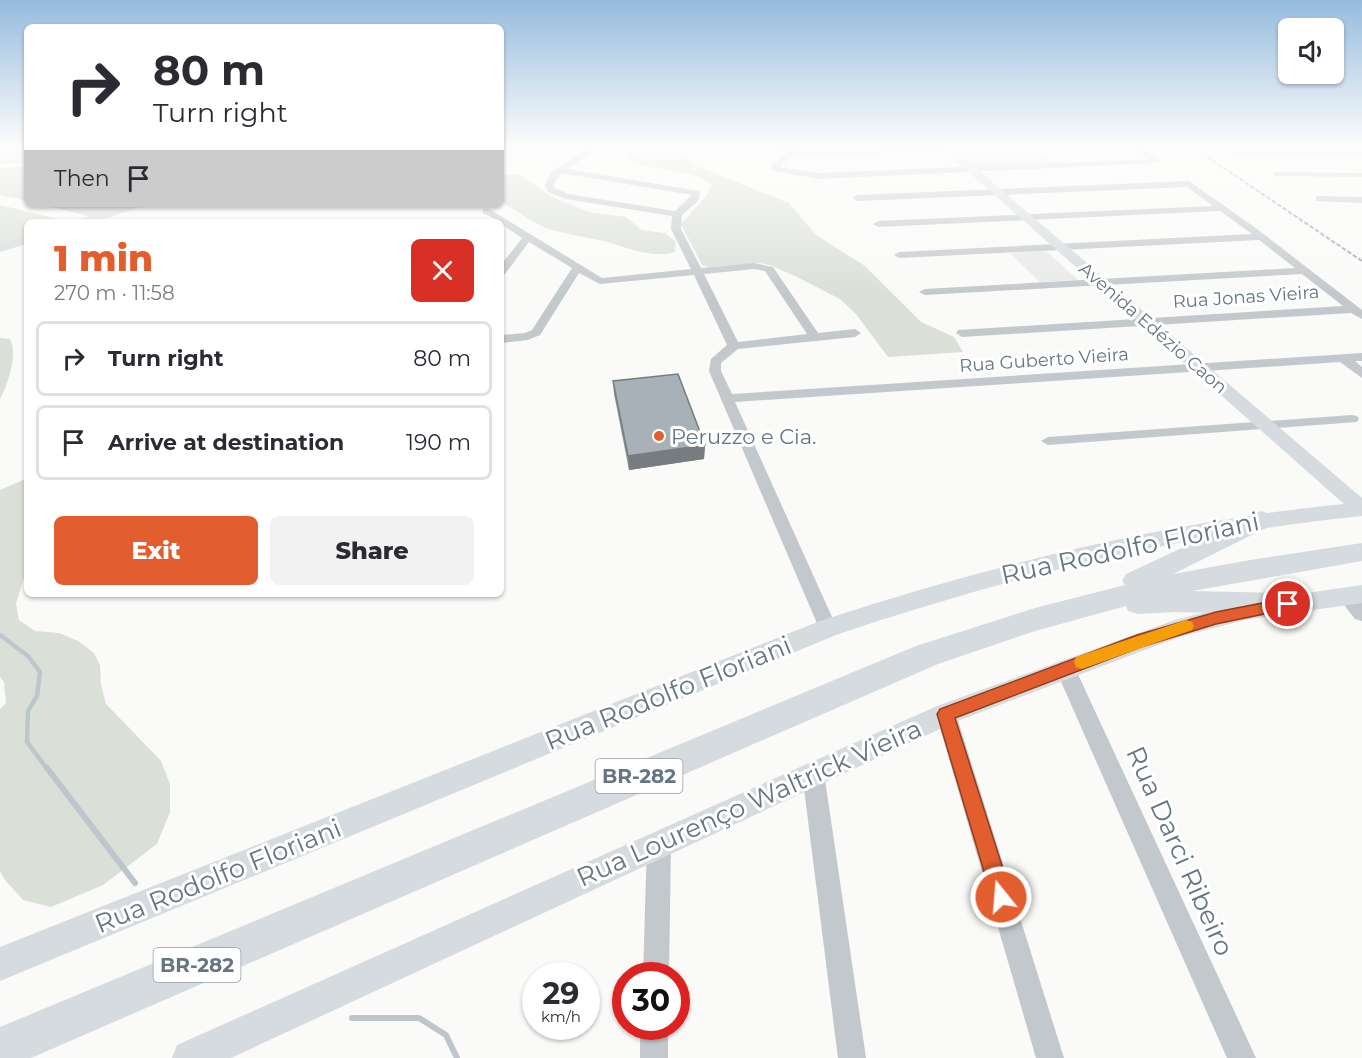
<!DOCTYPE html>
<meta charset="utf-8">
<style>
:root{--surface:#fff;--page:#f2f2f3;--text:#2b2b33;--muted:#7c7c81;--line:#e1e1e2;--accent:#e35e2e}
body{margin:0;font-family:Montserrat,sans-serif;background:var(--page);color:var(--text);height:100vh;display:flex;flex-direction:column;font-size:22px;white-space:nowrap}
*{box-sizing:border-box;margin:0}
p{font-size:20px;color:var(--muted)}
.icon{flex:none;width:33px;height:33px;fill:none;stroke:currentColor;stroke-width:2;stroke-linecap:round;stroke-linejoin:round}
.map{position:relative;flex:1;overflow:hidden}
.details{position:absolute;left:24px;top:219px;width:480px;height:378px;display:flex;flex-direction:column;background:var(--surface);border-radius:9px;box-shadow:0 2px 4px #0004}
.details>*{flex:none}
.guide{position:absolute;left:24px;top:24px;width:480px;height:183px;border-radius:9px;box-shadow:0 2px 4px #0004;background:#fff;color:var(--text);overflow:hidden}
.controls{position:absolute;left:1278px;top:18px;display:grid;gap:12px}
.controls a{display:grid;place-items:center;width:66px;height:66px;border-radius:9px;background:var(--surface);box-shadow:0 2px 4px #0004;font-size:30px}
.speed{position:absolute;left:522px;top:962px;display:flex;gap:12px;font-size:30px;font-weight:700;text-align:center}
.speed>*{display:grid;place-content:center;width:78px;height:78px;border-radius:50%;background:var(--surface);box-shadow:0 2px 4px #0004;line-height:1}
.speed small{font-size:15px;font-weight:400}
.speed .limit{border:9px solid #d22;background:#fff;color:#111}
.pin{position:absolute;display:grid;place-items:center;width:51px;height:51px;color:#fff;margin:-26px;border:3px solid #fff;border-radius:50%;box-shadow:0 2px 6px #0007}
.me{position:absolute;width:66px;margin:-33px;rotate:343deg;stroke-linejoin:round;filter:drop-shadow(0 0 4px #0008)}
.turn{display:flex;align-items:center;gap:21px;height:126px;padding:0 30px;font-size:27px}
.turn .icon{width:78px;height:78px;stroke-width:2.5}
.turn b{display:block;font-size:42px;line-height:51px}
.then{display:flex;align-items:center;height:57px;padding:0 30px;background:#0003;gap:12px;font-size:22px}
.round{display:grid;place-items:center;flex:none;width:63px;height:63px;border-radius:9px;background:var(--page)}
.headline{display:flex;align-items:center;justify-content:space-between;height:102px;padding:0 30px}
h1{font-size:36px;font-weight:800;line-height:45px;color:var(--accent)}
.primary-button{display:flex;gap:12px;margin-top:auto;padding:12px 30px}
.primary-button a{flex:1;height:69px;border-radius:9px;background:var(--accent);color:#fff;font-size:24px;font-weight:800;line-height:69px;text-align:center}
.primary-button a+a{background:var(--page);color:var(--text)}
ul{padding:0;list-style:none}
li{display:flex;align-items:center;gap:18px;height:75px;margin:0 12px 9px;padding:0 18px;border:3px solid var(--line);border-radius:9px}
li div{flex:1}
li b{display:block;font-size:22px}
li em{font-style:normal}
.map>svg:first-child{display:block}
</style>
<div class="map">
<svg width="1362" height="1058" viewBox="0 0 1362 1058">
<rect width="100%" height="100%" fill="#fafaf8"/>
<polygon fill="#e8e9e9" points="1046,251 1078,280 1040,282 1010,253"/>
<g fill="#dadfd7">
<polygon points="0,146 27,146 27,163 0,164 2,158"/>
<path d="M669 146 684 150 686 157 692 164 789 203 816 235 865 266 921 322 954 337 963 352 888 357 856 314 840 299 795 276 770 265 760 263 709 267 702 265 681 224 707 195 712 184C686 167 653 173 627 159L628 156Z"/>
<polygon points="954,152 1038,152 1053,164 972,168"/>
<polygon points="27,166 27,201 0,195 0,168"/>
<path d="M519 174 554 198 592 213 626 217 641 230 665 233 676 242 675 252C651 259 627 247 603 241 586 237 567 234 549 229 533 223 516 210 501 202V175Z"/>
<polygon points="39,204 133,204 92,217"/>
<polygon points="0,205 69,222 27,222 27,237 0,246"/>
<path d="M0 338 10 339C18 354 8 384 0 399Z"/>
<polygon points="23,480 27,481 27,567 16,604 19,620 35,631 59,633 78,641 94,653 100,665 101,685 106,704 161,761 170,784 170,812 157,844 103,885 51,907 23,900 5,880 0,871 0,709 6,703 4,682 0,677 0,490"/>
</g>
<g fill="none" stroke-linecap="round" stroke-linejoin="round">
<polyline stroke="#bcc6cc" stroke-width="2" points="0,147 8,146"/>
<polyline stroke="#bcc6cc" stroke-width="4.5" points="0,635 28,656 40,672 37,696 28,711 27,742 48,770"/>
<g stroke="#bcc6cc" stroke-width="6">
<polyline points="47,768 135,883"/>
<polyline points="352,1018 419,1018 446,1035 457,1058"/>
</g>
<g fill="#c3c8cc" fill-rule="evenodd">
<path d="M593 146H602L567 169 700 191 699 200 682 215 681 229 701 268 754 263 773 267 818 333 855 329 861 333 855 337 738 349 721 363V371L732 394 1362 353V361H1355L1362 367V378L1340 362 735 402 837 628 835 633 828 635 821 633 819 628 709 371 711 359 727 345 694 275 600 284 579 273 540 335 528 340 501 343V335L525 333 532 330 572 268 529 242 505 274 501 275V265L522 238 501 224V222L483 213V209H489L602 278 691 269 671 229 672 216 566 199 548 192 545 185 552 171ZM561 173 692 195 675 211 568 194 555 188 553 185ZM754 269 765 271 807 334 738 342 704 274Z"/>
<polygon points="744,146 768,146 816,152 949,148 953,150 949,152 816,156 794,154 780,167 818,173 1149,159 1132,146 1141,146 1161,161 1157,163 818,179 771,170 771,166 786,153"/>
<rect x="1228" y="151" width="134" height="4"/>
<polygon points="1274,172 1362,173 1362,177 1277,176 1274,176"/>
<polygon points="1189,181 1257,229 1362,310 1362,319 1351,313 962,337 956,333 958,330 1343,306 1302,274 925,295 919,292 925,289 1295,268 1259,240 899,258 894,255 899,252 1252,234 1220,211 878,227 873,224 878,221 1213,206 1187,187 857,201 853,198 857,195"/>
<polygon points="1319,196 1362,197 1362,203 1316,201 1316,197"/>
<polygon points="1352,415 1357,416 1359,419 1357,422 1048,445 1041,441 1048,437"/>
<polygon points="1346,589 1352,591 1362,602 1362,621 1355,619 1337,596 1340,591"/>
<polygon points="1065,660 1072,662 1075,668 1256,1058 1227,1058 1055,668 1058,662"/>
<polygon points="946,705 953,708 956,714 1064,1058 1036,1058 936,714 939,708"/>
<polygon points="813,763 821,766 824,773 866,1058 838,1058 802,773 805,766"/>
<polygon points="659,832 667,836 671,844 669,975 643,975 647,844 651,836"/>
<rect x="640" y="1026" width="28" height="32"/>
</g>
<g fill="#d6dbdf" fill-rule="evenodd">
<path d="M939 146H950L1362 498V516C1178 535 1011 576 836 635L0 981V947L820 621C991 565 1164 522 1344 504Z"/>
<polygon points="1343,146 1356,146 1362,149 1362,156"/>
<polygon points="130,204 148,204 96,222 78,222 80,219"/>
<polygon points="27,236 27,244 0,252 0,244"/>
<polygon points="1362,585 1362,603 1245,620 1179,637 955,722 231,1058 172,1058 177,1045 937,706 1175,620 1245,602"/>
</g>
<polygon fill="#d6dbdf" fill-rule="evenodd" points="1261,511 1270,514 1274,520 1270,526 1173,574 1250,560 1362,543 1362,561 1192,591 1288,593 1298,596 1302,604 1298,612 1288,615 1175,612 1138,614 1128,611 1126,606 1035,631 938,664 31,1058 0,1058 0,1027 916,646 1035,608 1125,585 1122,581 1126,574"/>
<polyline stroke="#a4abb1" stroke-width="2" stroke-dasharray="4.5 2" stroke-linecap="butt" points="1191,146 1362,261"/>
</g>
<polygon fill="#90989d" points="613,381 705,445 704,459 629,470 614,394"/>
<polygon fill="#767c80" points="705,445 704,459 629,470 628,456"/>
<polygon fill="#a8b1b7" stroke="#767c80" stroke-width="1.5" points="678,374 705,445 628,456 613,381"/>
<linearGradient id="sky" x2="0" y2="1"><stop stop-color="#96bbdd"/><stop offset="0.5" stop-color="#fdfdfc"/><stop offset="1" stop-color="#fdfdfc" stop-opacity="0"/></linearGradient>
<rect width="1362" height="294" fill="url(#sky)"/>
<polygon fill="#e35e2e" stroke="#943d1e" stroke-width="1.5" points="1288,598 1293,600 1295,604 1293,608 1216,624 1141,647 955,718 1012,897 1009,905 1001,908 994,905 937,714 940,709 1137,635 1216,612"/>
<polygon fill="#f59e0b" points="1186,620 1192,622 1194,626 1192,630 1082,669 1076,667 1074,662 1076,657"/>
<circle fill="#e35e2e" stroke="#fff" stroke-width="2" cx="659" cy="436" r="6"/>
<g text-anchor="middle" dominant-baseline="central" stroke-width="6" stroke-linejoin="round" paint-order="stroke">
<g font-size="18" fill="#657583" stroke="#fff">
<text transform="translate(1246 297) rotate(-4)">Rua Jonas Vieira</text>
<text transform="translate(1153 328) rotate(41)">Avenida Edézio Caon</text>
<text transform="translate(1044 360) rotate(-4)">Rua Guberto Vieira</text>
</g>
<g fill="#fff" stroke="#939ea8" stroke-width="1.5">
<rect x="595.5" y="759" width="87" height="34" rx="4.5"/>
<rect x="153.5" y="948" width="87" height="34" rx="4.5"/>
</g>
<g font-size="20" font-weight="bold" fill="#657583">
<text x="639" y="776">BR-282</text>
<text x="197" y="965">BR-282</text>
</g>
<g font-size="21" fill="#657583" stroke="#fff" text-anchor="start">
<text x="671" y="436">Peruzzo e Cia.</text>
</g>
<g font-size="26" fill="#657583" stroke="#fff">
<text transform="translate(1130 548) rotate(-12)">Rua Rodolfo Floriani</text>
<text transform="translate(668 693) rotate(-22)">Rua Rodolfo Floriani</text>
<text transform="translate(749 803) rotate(-24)">Rua Lourenço Waltrick Vieira</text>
<text transform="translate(1180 851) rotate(66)">Rua Darci Ribeiro</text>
<text transform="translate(218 876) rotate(-22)">Rua Rodolfo Floriani</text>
</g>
</g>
</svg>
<div class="controls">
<a><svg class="icon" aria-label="sound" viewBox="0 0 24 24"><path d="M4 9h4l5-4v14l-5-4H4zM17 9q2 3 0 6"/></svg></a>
</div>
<div class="speed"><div>29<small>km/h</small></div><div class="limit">30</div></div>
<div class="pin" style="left:1288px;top:604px;background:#d93025"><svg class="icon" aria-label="arrive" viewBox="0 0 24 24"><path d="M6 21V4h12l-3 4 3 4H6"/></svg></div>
<svg class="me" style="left:1001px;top:897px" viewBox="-20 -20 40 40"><circle r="17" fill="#e35e2e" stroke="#fff" stroke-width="3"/><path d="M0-11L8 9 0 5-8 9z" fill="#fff"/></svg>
<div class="guide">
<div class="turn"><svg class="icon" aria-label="right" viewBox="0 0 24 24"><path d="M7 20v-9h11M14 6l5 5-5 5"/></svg><div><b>80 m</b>Turn right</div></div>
<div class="then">Then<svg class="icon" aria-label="arrive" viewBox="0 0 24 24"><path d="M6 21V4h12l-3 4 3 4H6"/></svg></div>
</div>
<section class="details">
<div class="headline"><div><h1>1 min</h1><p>270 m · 11:58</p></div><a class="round" style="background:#d93025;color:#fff"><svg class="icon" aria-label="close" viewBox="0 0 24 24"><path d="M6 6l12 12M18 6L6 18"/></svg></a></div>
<ul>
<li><svg class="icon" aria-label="right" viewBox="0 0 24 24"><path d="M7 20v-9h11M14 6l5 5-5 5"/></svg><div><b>Turn right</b></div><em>80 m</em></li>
<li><svg class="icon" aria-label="arrive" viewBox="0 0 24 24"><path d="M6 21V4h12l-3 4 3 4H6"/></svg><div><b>Arrive at destination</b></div><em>190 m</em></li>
</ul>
<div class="primary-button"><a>Exit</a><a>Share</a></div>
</section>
</div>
